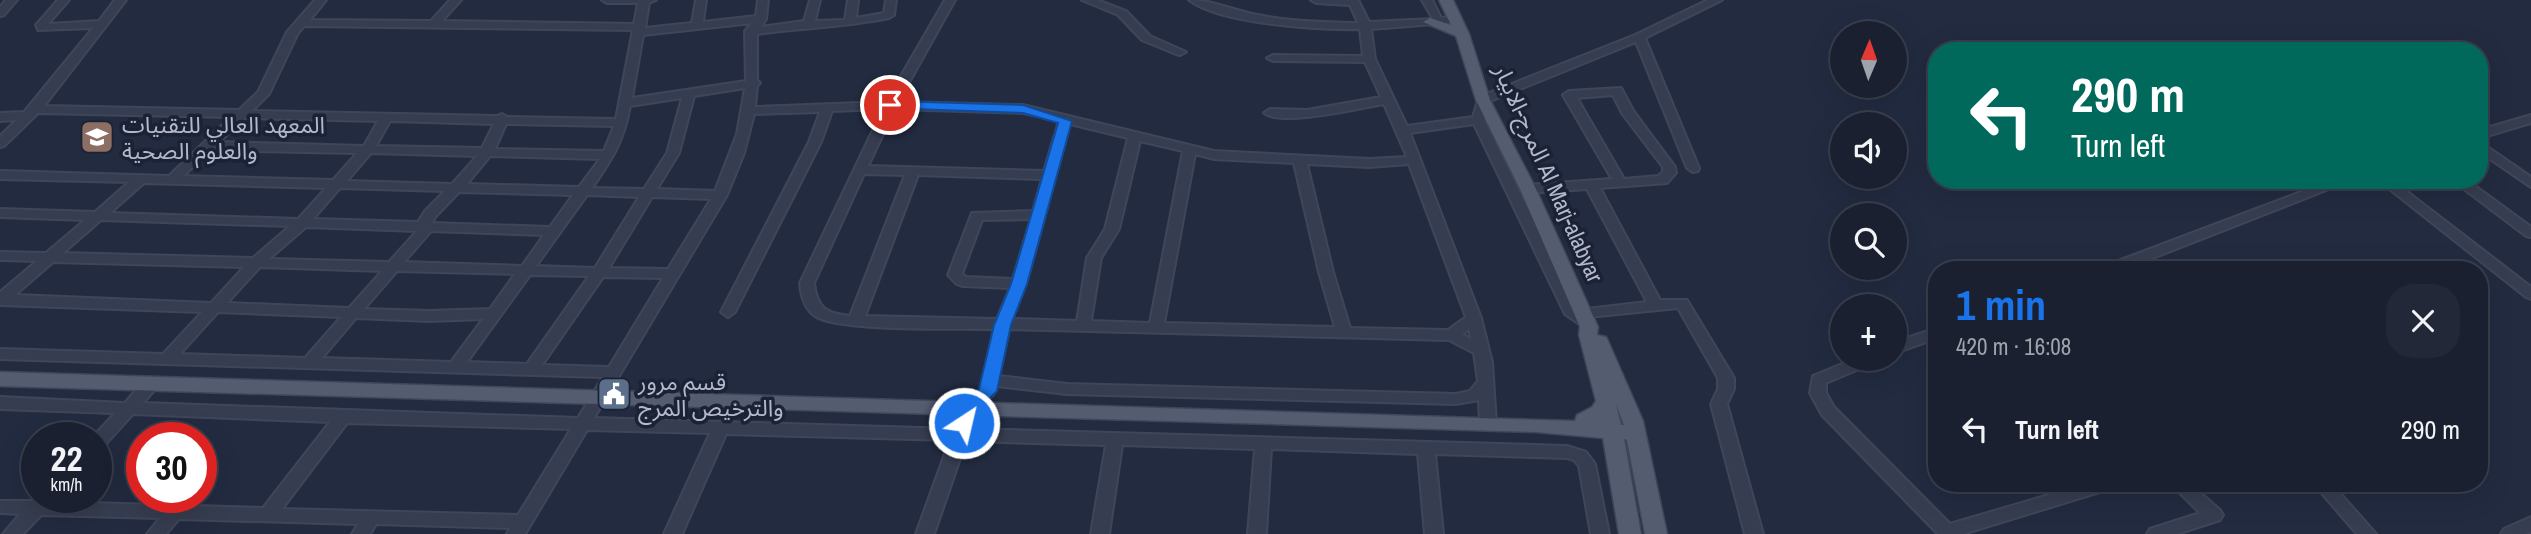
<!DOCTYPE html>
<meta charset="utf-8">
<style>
:root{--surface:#1a2030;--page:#232838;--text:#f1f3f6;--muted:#9fa3ab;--line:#383e4c;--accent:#1a73e8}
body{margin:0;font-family:"Archivo Narrow","Noto Sans Arabic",sans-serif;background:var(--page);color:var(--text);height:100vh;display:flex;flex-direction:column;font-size:26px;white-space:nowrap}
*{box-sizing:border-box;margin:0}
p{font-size:23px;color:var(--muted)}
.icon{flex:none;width:38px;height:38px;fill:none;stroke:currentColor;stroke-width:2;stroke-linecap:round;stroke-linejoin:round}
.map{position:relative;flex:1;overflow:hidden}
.sheet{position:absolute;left:1928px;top:261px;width:560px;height:231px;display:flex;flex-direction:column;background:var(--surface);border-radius:28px;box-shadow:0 7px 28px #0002,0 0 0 2px var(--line)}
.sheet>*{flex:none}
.top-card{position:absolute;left:1928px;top:42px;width:560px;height:147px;border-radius:28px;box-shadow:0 7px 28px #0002,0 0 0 2px var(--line);background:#00695c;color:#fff;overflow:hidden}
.needle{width:46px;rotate:2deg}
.buttons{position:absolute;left:1830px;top:21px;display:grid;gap:14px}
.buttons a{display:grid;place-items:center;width:77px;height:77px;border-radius:50%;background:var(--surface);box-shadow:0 7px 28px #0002,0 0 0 2px var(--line);font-size:35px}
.speed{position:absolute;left:21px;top:422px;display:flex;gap:14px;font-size:35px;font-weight:700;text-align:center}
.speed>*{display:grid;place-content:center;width:91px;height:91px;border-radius:50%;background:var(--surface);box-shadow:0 7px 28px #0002,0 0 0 2px var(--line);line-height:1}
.speed small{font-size:18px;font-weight:400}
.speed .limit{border:10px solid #d22;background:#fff;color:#111}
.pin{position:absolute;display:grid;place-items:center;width:60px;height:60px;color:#fff;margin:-30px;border:4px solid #fff;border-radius:50%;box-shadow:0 2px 7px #0007}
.me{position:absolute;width:77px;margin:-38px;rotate:35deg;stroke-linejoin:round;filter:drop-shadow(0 0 5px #0008)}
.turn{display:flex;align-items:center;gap:24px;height:147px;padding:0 28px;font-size:32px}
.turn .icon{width:91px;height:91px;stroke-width:2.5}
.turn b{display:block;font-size:49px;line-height:60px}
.round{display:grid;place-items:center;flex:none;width:74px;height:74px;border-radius:28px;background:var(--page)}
.head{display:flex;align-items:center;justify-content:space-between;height:119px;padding:0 28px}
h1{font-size:42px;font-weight:700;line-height:52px;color:var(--accent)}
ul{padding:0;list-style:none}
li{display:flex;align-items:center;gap:21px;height:98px;padding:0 28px}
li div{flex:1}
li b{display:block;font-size:26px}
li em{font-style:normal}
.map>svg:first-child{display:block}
</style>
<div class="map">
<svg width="2531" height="534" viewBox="0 0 2531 534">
<rect width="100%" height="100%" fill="#222b40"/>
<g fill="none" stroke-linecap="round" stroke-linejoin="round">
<defs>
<g id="minor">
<polygon points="6,0 17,0 4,15 0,16 0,7"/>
<path d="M58 0H69L48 24 99 21 115 0H126L44 106 239 110 258 92 287 32 315 0H326L310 20 431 21 450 0H461L442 21 634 24 638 3H607L602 0H656L649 3 645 28 692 23 696 0H706L703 22 756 16 758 0H768L766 19 761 27 804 21 810 0H820L815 21 845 20 848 0H858L856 18 884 13 886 0H896L894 15 889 18C845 27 801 28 757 34V80L760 83 757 86 755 107 886 102 945 0H955L898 102 1023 105 1214 151 1369 159 1407 157 1384 104C1360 108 1282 127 1264 113L1270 109 1307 110 1381 97 1365 62 1273 61 1267 58 1273 55 1363 56 1360 29C1319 30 1220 24 1189 0 1213 0 1234 11 1258 15 1290 22 1323 22 1356 23H1358L1350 5 1316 3 1311 0H1358L1369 22 1433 19 1422 0H1432L1440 16 1439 18 1456 17 1461 20 1460 22 1371 29 1375 59 1407 126 1473 117 1479 97 1635 35 1708 0H1722L1645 38 1699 168 1698 171 1693 172 1687 168 1636 42 1488 102 1484 120 1578 310 1647 302 1587 189 1528 193 1521 189 1528 185 1612 179 1563 95 1569 91 1621 88 1634 112 1675 167 1676 173 1667 183 1600 188 1660 300H1687L1734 378V389L1727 404 1763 534H1745L1711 404 1718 389V378L1678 308 1588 317 1594 324 1587 329 1565 314 1474 124 1410 133 1481 318 1492 362 1496 424 1494 428H1482L1480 424 1479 400 1456 404 1067 394 997 386 993 395 977 410 970 429 1567 446 1586 452 1595 464 1609 534H1591L1579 466 1574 460 1567 458 1435 454 1443 534H1425L1418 454 1271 449 1266 534H1248L1255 449 1122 445 1109 534H1091L1106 445 966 441 934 534H916L950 440 726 434 682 534H664L710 433 587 430 525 534H507L510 528 376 524 370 534H352L358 524 179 519 166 534H147L160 518 41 515 23 534H3L20 514 0 513V501H32L37 497H55L53 502 263 508 330 422 133 414 102 448 96 450V438H92L115 413 0 409V397L125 403C134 393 144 377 157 380L160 384 143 403 578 418 603 377 0 359V349L163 354 202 312 0 305V292L37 261 0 260V252L46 253 85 220 0 217V209L95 212 129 182 0 179V171L169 176 231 117 38 113 4 146 0 147V136L17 120 0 121V113L24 112 93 28 38 30 36 25ZM752 23 745 31 746 81 632 98 643 35ZM304 26 633 30 616 119 507 117 502 114 497 116 252 111 269 94 298 33ZM745 88 737 134 715 191 657 189 679 153 694 96ZM1613 95 1622 113 1663 167V172L1658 176 1624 179 1577 98ZM682 98 667 153 644 189 592 188C612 159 624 141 630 106ZM883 109 800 283C801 296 804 308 815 316 839 332 959 328 994 329L981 389 964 403 954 429 594 418 727 195 744 153 754 114 820 112 809 142 721 312 728 317 735 312 821 142 832 111ZM895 109 1023 113 1059 121 1044 171 868 166ZM245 118 378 121 364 146 219 142ZM390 121 494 124 482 148 376 146ZM506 124 614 126 604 151 495 149ZM1070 124 1128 138 1105 229 1087 258 1077 321 1012 319 1026 284ZM1140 141 1183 151 1150 323 1091 321 1101 258 1119 229ZM211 150 357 153 333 180 183 176ZM371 153 477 156 452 184 347 181ZM1195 154 1214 159 1294 163 1319 272 1335 327 1164 323ZM490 156 600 159 579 187 467 184ZM1307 164 1369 167 1409 164 1466 317 1448 330 1350 328 1333 272ZM864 174 905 175 850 316C826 314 817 308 814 283ZM918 175 1042 179 1033 211 972 213 948 275 957 284 962 286 1010 288 997 319 865 316ZM144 183 326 188 298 219 110 213ZM340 188 445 191 425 211 418 222 313 219ZM459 192 573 195 550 227 432 223 435 217ZM587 195 639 197 595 268 536 266ZM652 197 711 199 668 269 609 268ZM1031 219 1013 279 966 277 962 274 982 220ZM101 220 290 226 253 258 63 253ZM306 227 417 231 389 262 269 259ZM431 231 544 235 522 266 404 262ZM53 262 244 267 211 303 15 295ZM260 267 382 271 349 308 227 303ZM397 271 515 274 490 309 429 311 364 309ZM530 275 589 276 527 364 467 362ZM603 277 663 278 609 367 542 365ZM218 312 341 317 305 358 180 354ZM356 318 429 321 483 319 451 362 322 358ZM1009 329 1449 340 1474 353 1478 381 1470 391 1456 394 1067 384 999 376ZM1469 329 1471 339 1462 334ZM347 423 571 429 518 515 282 509Z"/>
<polygon points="1082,0 1097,0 1126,11 1150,36 1186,52 1180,55 1176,54 1142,40 1118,15"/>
<polygon points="2531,115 2531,123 2480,138 2480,130"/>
<polygon points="2480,142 2531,177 2531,187 2480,152"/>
<polygon points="2333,180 2352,180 2122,270 2100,270 2102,267"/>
<polygon points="2378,180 2392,180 2531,287 2531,299 2526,297"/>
<polygon points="2452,180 2467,180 2531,227 2531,237 2526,236"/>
<polygon points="1937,328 1937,338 1895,353 1895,342"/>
<polygon points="1854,359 1876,359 1873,363 1826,383 1826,393 1834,407 1950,524 2089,483 2118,483 2116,487 1963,534 1938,534 1822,415 1810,393 1813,376"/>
<polygon points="2170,483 2189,483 2220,510 2223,515 2220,520 2177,534 2147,534 2150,529 2200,513"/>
<polygon points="2313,483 2331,483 2376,534 2357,534"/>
<polygon points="2531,517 2531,532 2526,534 2501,534 2504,529"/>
</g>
<path id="major" d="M1439 0H1453L1469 34 1490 100 1536 189 1598 327 1597 335 1606 337 1608 341 1643 421 1667 534H1645L1627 440 1624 439 1641 534H1619L1603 438 1536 432 0 386V372L1575 421 1577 415 1592 407 1596 401 1579 335 1580 327 1520 189 1476 100 1456 36 1423 22 1430 18 1451 25ZM1616 404 1624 425H1621Z"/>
</defs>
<use href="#minor" stroke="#404659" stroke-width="4"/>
<use href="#major" stroke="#404659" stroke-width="3"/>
<use href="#minor" fill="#363d50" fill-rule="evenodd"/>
<use href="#major" fill="#545c70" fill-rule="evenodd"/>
</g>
<polygon fill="#1a73e8" stroke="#114b97" stroke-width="2" points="890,101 1023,105 1072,121 1027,284 1011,325 997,391 978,410 971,427 964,429 955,423 964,402 979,389 994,325 1011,284 1058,123 1023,113 885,108 883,105"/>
<defs>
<symbol id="school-square" viewBox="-11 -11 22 22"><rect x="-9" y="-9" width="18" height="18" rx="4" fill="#8d6e63" stroke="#1b2235"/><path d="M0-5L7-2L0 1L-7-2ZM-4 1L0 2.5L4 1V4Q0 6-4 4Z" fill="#fff"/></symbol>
<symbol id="civic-square" viewBox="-11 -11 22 22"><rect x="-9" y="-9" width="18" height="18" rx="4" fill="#5c6f8a" stroke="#1b2235"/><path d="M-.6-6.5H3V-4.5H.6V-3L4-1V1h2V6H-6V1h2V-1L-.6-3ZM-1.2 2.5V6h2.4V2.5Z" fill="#fff"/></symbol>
</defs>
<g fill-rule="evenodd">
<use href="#school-square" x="78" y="118" width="38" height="38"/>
<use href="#civic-square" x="595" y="375" width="38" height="38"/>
</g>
<g text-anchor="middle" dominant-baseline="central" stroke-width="7" stroke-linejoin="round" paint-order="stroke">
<g font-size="23" fill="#b3b9cb" stroke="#1b2235" text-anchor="start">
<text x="122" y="124">المعهد العالي للتقنيات<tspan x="122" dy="26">والعلوم الصحية</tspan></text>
<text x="638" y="381">قسم مرور<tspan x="638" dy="26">والترخيص المرج</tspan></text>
</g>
<g font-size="23" fill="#b3b9cb" stroke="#1b2235">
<text transform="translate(1549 173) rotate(66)">المرج-الابيار Al Marj-alabyar</text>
</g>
</g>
</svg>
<div class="buttons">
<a><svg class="needle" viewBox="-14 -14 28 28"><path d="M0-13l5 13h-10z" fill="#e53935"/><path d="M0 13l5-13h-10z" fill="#9fa3ab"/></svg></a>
<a><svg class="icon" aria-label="sound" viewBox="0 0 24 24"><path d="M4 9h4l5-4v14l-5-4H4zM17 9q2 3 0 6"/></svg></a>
<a><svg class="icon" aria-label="search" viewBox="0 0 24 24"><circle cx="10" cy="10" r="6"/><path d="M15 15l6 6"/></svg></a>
<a>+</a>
</div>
<div class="speed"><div>22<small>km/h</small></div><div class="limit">30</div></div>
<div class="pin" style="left:890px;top:105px;background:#d93025"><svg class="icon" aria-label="arrive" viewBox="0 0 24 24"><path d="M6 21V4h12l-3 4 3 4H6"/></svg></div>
<svg class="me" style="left:964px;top:423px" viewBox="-20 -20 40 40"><circle r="17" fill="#1a73e8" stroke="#fff" stroke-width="3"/><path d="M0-11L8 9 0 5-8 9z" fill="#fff"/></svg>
<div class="top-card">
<div class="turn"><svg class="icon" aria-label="left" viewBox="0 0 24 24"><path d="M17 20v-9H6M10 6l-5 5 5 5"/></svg><div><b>290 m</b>Turn left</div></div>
</div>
<section class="sheet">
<div class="head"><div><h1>1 min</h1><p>420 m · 16:08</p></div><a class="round"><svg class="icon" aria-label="close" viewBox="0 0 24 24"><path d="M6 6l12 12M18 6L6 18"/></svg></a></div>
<ul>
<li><svg class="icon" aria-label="left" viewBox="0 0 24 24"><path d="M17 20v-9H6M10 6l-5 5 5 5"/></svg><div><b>Turn left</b></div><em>290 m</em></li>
</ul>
</section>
</div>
